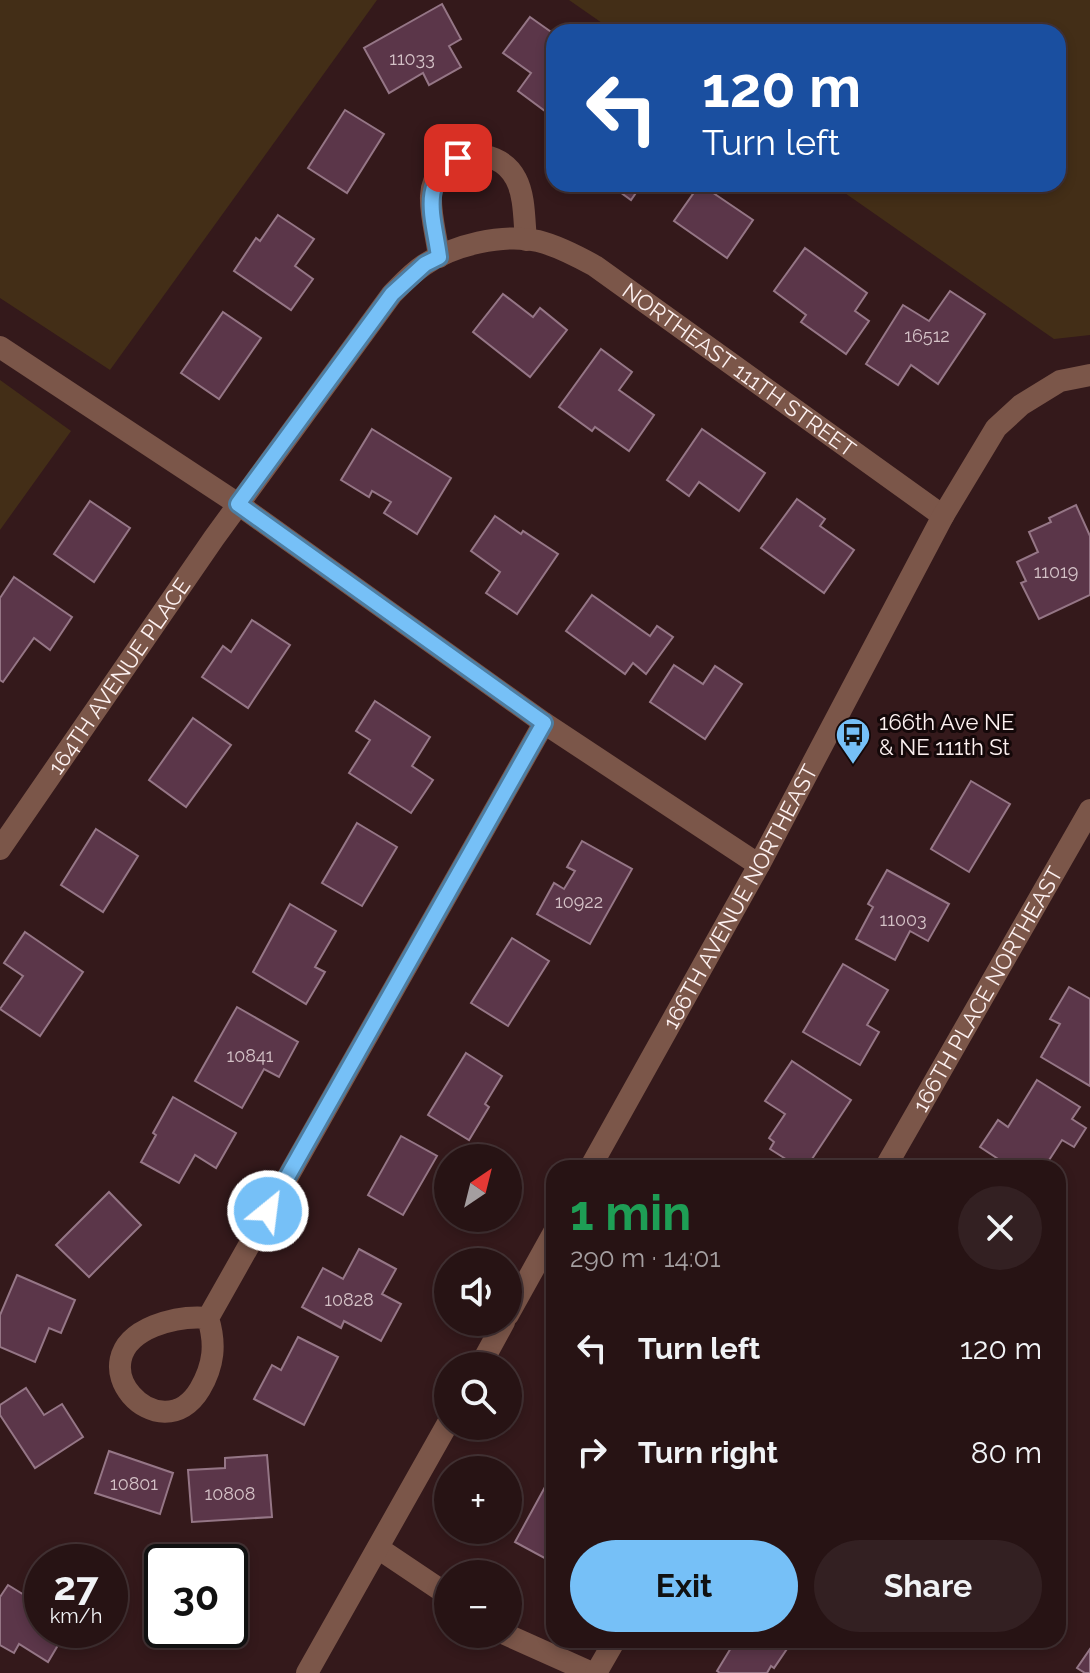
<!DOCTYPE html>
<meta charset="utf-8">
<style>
:root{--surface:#271314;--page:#332022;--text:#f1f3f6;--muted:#a49ea0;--line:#433234;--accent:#76c0f7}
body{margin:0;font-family:Raleway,sans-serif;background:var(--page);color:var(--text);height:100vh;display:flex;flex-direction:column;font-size:30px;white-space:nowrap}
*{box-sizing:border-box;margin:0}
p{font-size:26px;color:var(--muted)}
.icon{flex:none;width:44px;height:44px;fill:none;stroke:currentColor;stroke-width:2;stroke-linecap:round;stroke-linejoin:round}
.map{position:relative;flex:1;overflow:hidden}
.drawer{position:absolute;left:546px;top:1160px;width:520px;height:488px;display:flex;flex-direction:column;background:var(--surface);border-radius:24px;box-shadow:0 4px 12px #0003,0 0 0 2px var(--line)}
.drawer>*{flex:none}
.top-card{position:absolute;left:546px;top:24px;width:520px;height:168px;border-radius:24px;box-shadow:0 4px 12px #0003,0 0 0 2px var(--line);background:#1a4fa0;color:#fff;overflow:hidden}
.needle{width:52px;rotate:35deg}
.buttons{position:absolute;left:434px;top:1144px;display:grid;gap:16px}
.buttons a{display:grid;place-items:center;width:88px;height:88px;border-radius:50%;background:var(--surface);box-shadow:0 4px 12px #0003,0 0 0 2px var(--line);font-size:40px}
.speed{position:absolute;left:24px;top:1544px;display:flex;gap:16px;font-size:40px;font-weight:700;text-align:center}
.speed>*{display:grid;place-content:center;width:104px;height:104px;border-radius:50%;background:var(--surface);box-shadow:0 4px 12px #0003,0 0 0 2px var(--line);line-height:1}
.speed small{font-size:20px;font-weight:400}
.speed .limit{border:4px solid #111;border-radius:12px;background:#fff;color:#111}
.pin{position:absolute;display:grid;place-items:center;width:68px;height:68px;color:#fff;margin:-34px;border-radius:16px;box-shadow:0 4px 12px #0006}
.me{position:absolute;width:88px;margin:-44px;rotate:29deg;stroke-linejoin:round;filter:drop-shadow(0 0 6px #0008)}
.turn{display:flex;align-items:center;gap:28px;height:168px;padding:0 24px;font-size:36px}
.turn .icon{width:104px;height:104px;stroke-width:2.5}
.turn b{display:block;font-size:56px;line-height:68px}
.round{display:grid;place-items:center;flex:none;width:84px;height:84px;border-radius:42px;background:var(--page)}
.summary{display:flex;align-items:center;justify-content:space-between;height:136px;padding:0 24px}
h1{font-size:48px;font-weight:700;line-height:60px;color:#1e9e55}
.cta{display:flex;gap:16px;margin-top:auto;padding:16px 24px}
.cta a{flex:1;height:92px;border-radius:48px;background:var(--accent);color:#111;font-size:32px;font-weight:700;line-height:92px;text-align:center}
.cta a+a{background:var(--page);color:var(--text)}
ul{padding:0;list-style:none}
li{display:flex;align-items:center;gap:24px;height:104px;padding:0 24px}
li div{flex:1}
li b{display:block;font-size:30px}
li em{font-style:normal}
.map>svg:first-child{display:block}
</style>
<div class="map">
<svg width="1090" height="1673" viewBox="0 0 1090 1673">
<rect width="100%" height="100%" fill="#34191b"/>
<g fill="#432e17">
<polygon points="0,0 377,0 110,370 0,298"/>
<polygon points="569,0 1090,0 1090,335 1054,339 832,184 1058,184 1058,32 615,32"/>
<polygon points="0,380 71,431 0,530"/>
</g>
<g fill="#5b3649" stroke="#957686" stroke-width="2">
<polygon points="442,4 461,39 449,46 461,67 429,85 423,73 389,93 364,48"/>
<polygon points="530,17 554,34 554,107 549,114 518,91 531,73 503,53"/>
<polygon points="345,110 384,134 347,193 308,168"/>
<polygon points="609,184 642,184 631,200"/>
<polygon points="700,184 753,220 727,258 674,221"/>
<polygon points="278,215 314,239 295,266 313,279 291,310 234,271 256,238 260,241"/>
<polygon points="805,248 867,293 855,311 869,321 846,354 801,322 806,315 774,291"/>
<polygon points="950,291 985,314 938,384 911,365 898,385 866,364 903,305 929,321"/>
<polygon points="503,294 533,317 540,308 567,330 530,377 473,332"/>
<polygon points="223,312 261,338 219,399 181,373"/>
<polygon points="601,349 632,372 619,390 654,415 629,451 595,427 592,431 559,407"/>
<polygon points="372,429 451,478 417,534 384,513 391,502 372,491 369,497 341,480"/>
<polygon points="702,429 765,473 739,511 699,482 689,496 667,480"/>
<polygon points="797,499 825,519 820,526 854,550 824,593 761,548"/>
<polygon points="90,501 130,528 94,582 54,554"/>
<polygon points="1076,505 1090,536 1090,595 1039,619 1021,583 1026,581 1017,562 1038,552 1029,532 1051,522 1049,518"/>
<polygon points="495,516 521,534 523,531 558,554 517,614 486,593 500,572 471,551"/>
<polygon points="14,577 72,617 50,650 34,638 3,682 0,680 0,598"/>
<polygon points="592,595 650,636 657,626 673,637 646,674 633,663 625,674 566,631"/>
<polygon points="252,620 290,645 248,708 202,677 223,646 231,652"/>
<polygon points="674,665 703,684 715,666 742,684 705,739 650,702"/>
<polygon points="375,701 430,737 412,766 433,780 411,813 349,773 370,740 356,731"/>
<polygon points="193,718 231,745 186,807 149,780"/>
<polygon points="971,781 1010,804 969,872 931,849"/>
<polygon points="357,823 397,847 362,906 322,883"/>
<polygon points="96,829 138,856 103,912 61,885"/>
<polygon points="582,841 632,869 590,944 537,914 554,883 564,889 575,871 567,867"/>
<polygon points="887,870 949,904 928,941 910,931 895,960 856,939 873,907 868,904"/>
<polygon points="290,904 336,931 315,967 325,972 306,1004 253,972"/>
<polygon points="25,932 83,972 40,1036 0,1009 23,976 4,963"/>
<polygon points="512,938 549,961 508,1026 471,1003"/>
<polygon points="843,964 888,990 867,1025 879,1032 860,1065 803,1032"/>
<polygon points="1069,987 1090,999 1090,1086 1041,1057 1060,1024 1050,1019"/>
<polygon points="237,1007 298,1042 279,1077 264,1069 242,1108 195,1081"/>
<polygon points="466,1053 502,1076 485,1104 489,1107 469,1140 428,1115"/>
<polygon points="792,1061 851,1100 806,1168 800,1168 770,1149 774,1142 769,1138 785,1114 765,1101"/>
<polygon points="1037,1080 1080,1107 1072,1119 1086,1128 1074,1147 1062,1140 1044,1168 1012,1168 980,1147 998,1120 1008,1127"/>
<polygon points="173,1097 236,1133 216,1168 195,1155 179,1183 141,1162 156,1135 153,1133"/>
<polygon points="401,1136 437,1156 403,1215 368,1195"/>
<polygon points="109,1192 141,1225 89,1277 56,1245"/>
<polygon points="359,1249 396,1269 382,1294 401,1304 381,1341 344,1321 341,1328 302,1307 323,1268 343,1279"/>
<polygon points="17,1275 75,1300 61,1333 49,1328 35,1362 0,1347 0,1315"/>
<polygon points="298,1337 338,1357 304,1425 254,1399 272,1365 281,1370"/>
<polygon points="26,1388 44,1415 62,1404 83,1437 35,1468 0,1415 0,1405"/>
<polygon points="109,1451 173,1473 160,1514 95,1493"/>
<polygon points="267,1455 272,1517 192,1522 188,1470 225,1468 225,1458"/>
<polygon points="551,1476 554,1477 554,1555 550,1561 515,1542"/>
<polygon points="8,1585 42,1606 42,1630 67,1630 48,1662 19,1644 14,1653 0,1645 0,1597"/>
<polygon points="730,1640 793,1640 774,1668 771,1666 767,1673 720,1673 717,1671 734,1643"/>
<polygon points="1090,1649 1090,1673 1085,1673 1077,1668"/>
</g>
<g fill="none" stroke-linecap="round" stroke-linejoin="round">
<g stroke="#7b5649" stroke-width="22">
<path d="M439 257C437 238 430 215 431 196 433 151 496 140 516 179 525 196 524 221 526 240"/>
<path id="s1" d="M0 849 214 538 392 294C402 284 412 273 424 265 453 245 503 233 538 241 558 246 577 256 595 266L943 516"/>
<path id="s2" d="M885 1168 1090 810"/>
<path d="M208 1318C188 1316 172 1319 154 1326 71 1360 161 1455 200 1389 214 1365 216 1344 208 1318L544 723"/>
<polyline points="378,1548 448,1595"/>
<polyline points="505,1634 592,1673"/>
<polyline points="596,1673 615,1640"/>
</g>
<g stroke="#7b5649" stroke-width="22">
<polyline points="0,347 238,504 544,723 759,865"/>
<path id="s3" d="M590 1168 759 865 943 516 996 428 1021 405 1060 381 1090 375"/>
<polyline points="508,1315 554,1232"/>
<polyline points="480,1366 504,1322"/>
<polyline points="307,1673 448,1423"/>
</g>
</g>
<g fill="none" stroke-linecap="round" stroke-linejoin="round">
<defs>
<path id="route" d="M268 1211 544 723 238 504 392 294 425 264 439 257C434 218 418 183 458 158"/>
</defs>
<use href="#route" stroke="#4d7da1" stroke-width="20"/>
<use href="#route" stroke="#76c0f7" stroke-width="14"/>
</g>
<defs>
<symbol id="bus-pin" viewBox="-11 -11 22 30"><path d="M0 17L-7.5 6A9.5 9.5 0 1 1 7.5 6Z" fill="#76c0f7" stroke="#140809"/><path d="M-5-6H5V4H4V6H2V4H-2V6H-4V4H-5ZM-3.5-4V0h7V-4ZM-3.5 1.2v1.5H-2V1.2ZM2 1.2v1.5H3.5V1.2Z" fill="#111"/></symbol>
</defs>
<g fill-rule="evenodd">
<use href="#bus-pin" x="833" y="715" width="40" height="54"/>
</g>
<g text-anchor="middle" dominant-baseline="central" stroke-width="6" stroke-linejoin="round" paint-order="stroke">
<g font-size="18" fill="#d4c2c7">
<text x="412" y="58">11033</text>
<text x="927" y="335">16512</text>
<text x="1056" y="571">11019</text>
<text x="579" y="901">10922</text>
<text x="903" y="919">11003</text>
<text x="250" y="1055">10841</text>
<text x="349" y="1299">10828</text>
<text x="134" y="1483">10801</text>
<text x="230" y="1493">10808</text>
</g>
<g font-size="22" fill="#fdf1f1" stroke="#140809">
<text stroke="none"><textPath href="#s1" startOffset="1082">NORTHEAST 111TH STREET</textPath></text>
<text stroke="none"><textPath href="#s1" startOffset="210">164TH AVENUE PLACE</textPath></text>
<text stroke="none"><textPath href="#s3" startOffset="310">166TH AVENUE NORTHEAST</textPath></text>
<text stroke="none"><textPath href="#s2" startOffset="206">166TH PLACE NORTHEAST</textPath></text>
</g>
<g font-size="22" fill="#fdf1f1" stroke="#140809" text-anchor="start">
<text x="879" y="722">166th Ave NE<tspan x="879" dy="25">&amp; NE 111th St</tspan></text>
</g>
</g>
</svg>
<div class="buttons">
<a><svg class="needle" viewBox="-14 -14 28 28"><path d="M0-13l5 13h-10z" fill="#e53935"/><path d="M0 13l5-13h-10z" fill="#a49ea0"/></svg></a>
<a><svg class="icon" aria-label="sound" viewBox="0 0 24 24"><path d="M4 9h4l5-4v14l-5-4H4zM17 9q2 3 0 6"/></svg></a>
<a><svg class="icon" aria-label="search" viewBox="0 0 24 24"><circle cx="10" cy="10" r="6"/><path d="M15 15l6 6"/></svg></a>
<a>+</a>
<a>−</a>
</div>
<div class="speed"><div>27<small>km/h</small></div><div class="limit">30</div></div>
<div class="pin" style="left:458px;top:158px;background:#d93025"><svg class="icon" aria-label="arrive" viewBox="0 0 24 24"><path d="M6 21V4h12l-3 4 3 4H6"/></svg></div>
<svg class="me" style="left:268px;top:1211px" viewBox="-20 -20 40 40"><circle r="17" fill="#76c0f7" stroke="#fff" stroke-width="3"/><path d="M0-11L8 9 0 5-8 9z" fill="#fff"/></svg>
<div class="top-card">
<div class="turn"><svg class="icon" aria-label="left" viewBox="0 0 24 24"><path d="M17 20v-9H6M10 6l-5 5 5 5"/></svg><div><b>120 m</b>Turn left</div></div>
</div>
<section class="drawer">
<div class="summary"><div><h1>1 min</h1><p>290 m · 14:01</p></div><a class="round"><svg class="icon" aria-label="close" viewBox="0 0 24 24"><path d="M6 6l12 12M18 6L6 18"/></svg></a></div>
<ul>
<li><svg class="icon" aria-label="left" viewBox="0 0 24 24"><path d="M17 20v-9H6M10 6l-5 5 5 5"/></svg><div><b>Turn left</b></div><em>120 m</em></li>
<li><svg class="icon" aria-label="right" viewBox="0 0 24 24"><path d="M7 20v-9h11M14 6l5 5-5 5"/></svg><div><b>Turn right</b></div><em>80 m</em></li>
</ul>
<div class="cta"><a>Exit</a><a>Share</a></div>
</section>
</div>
